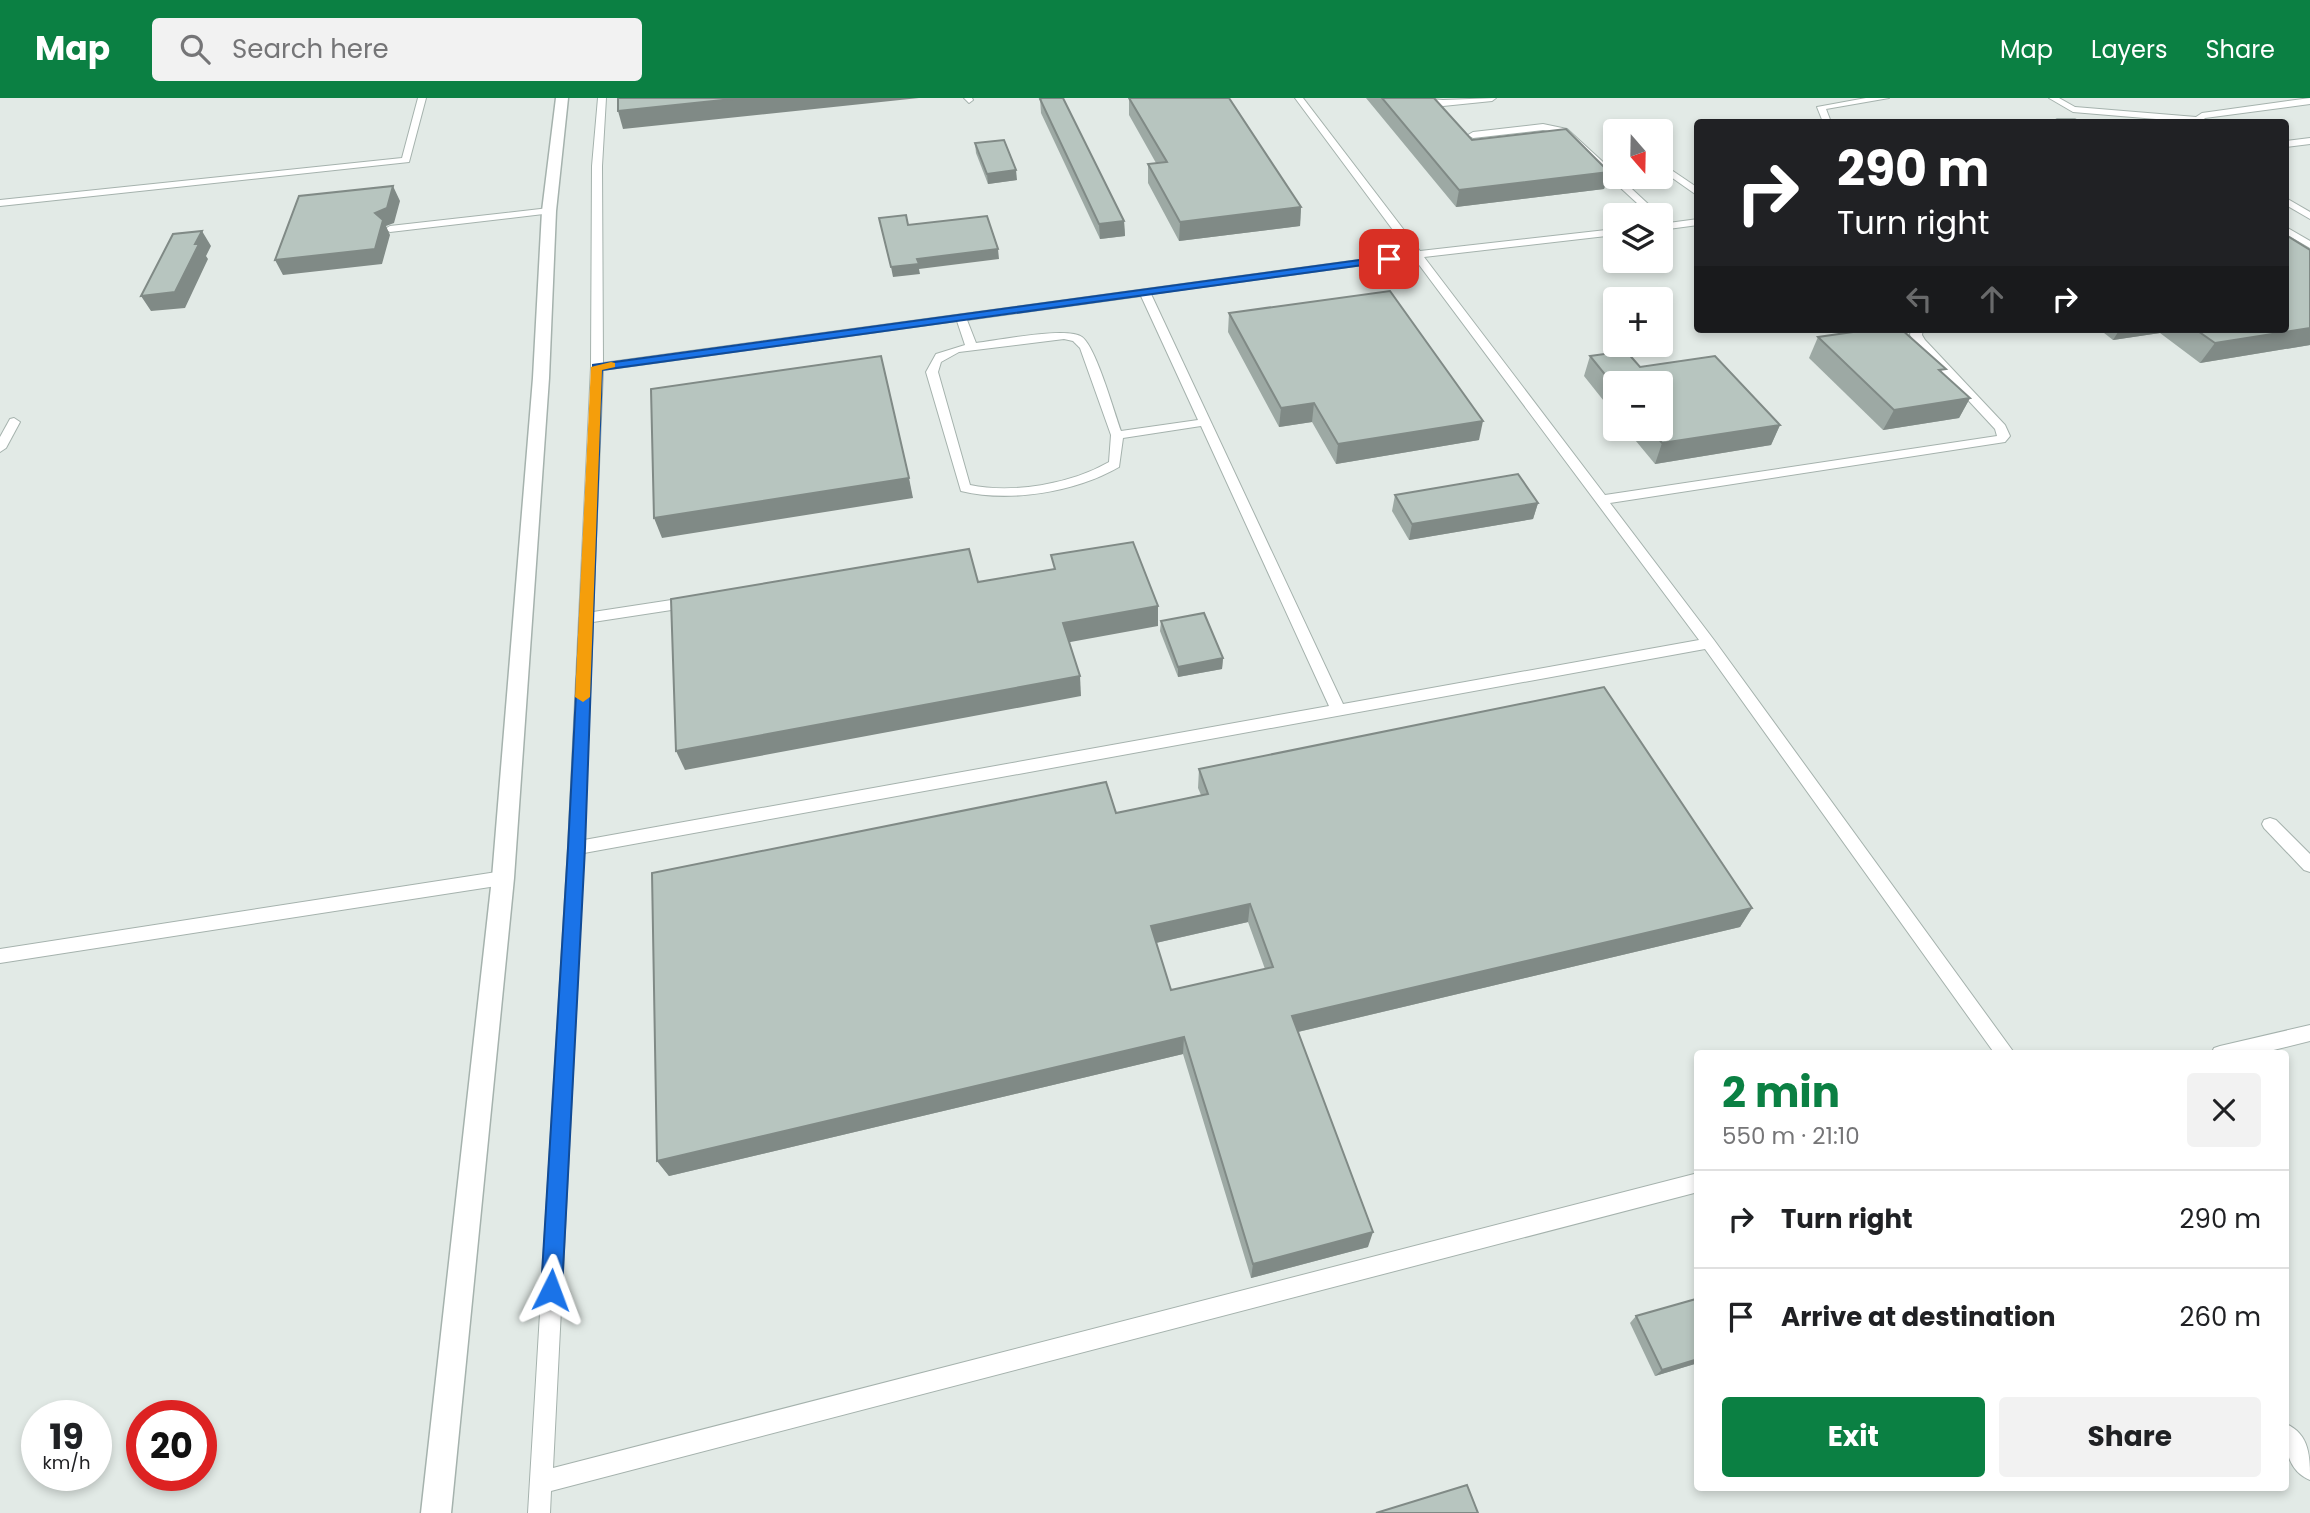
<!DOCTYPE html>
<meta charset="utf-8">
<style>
:root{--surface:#fff;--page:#f2f2f2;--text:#202124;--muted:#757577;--line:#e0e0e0;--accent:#0b8043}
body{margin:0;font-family:Poppins,sans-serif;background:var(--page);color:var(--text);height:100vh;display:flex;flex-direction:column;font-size:26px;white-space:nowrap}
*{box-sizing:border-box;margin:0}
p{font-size:23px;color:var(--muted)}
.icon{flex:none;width:38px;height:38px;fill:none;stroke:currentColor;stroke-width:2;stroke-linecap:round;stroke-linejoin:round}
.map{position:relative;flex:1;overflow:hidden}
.panel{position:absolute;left:1694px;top:952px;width:595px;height:441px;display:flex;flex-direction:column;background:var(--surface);border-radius:7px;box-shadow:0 4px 10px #0003}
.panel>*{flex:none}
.top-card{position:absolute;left:1694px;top:21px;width:595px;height:214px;border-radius:7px;box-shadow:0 4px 10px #0003;background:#202124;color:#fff;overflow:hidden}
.needle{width:46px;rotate:160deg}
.fabs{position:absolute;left:1603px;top:21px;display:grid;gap:14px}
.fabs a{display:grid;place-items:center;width:70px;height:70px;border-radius:7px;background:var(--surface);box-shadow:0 4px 10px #0003;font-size:35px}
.speed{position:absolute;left:21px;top:1302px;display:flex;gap:14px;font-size:35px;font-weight:700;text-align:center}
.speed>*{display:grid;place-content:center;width:91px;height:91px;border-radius:50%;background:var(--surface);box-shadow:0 4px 10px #0003;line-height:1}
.speed small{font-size:18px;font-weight:400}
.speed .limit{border:10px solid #d22;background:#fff;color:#111}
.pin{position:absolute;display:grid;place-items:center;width:60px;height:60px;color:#fff;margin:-30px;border-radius:14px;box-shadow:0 4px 10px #0006}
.me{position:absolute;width:77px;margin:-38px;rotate:3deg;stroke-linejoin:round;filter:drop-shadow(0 0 5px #0008)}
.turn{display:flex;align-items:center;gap:24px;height:147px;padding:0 28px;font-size:32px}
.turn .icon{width:91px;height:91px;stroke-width:2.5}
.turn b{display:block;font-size:49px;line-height:60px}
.lanes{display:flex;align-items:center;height:66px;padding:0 28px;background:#0003;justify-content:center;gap:35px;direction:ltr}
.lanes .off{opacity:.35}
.round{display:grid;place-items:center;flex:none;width:74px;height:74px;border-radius:7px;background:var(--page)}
.overview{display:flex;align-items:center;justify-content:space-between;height:119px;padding:0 28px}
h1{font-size:42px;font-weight:700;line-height:52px;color:var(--accent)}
.button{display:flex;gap:14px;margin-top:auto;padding:14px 28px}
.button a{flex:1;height:80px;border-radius:7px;background:var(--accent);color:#fff;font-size:28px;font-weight:700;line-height:80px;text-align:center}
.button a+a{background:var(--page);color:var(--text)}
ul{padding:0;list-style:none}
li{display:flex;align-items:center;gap:21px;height:98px;padding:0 28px;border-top:2px solid var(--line)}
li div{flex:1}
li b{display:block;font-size:26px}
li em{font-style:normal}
header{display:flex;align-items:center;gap:42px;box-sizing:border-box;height:98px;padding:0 35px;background:var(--accent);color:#fff}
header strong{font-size:33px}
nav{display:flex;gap:38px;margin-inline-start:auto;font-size:24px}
.search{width:490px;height:63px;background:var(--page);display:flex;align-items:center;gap:18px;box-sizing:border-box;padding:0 24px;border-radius:7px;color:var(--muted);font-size:26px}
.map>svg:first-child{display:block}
</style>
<header>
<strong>Map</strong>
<div class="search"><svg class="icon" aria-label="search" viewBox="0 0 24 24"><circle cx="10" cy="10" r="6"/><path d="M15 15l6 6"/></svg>Search here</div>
<nav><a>Map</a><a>Layers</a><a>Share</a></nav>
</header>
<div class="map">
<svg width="2310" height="1415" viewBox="0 0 2310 1415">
<rect width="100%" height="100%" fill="#e2eae6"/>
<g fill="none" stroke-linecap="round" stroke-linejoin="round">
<defs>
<g id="lane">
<polygon points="418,0 426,0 409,64 0,108 0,102 402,60"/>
<path d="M598 0H606L602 68 603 265 1410 155 1295 0H1303L1420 153 1615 131V137L1424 159 1605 397 1997 338 1995 331 1916 246 1910 237 1911 231H1923L1922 237 1925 242 2005 327 2010 338 2005 344 1610 405 1714 542 2015 956H1995L1705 551 584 755 553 1370 1698 1075V1094L551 1393 550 1415H528L568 750 591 269 592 68ZM1414 160 1699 542 1343 606 1151 196ZM1141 198 1198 322 1121 333C1114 314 1096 249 1082 239 1067 228 996 243 976 245L967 222ZM957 223 965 247 936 256 926 274 961 393C1010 405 1076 394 1119 369L1123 340 1201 328 1329 608 584 742 593 524 691 509 698 504 691 499 593 514 603 272ZM1064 241 1073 243 1080 250 1111 337 1109 364C1071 386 1013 396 970 387L938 274 941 264 959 254Z"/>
<polygon points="964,0 972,0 973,2 969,5"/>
<polygon points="1419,0 1443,2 1496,0 1492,3 1443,8"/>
<polygon points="1866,0 1889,0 1826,11 1831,24 1823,24 1817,9"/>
<polygon points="2049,0 2059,0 2075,9 2196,19 2202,15 2310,0 2310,6 2205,20 2201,24 2192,24 2073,14"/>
<polygon points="2057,21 2075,21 2079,24 2053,24"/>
<polygon points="1543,26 1567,31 1615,75 1615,79 1619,79 1660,117 1650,117 1561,35 1543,32 1473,40 1468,37 1473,34"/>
<polygon points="1630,28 1633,29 1633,33 1621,33"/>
<polygon points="2310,40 2310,46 2286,49 2286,43"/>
<polygon points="1661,65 1698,90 1698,98 1661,72"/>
<polygon points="2286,100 2310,114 2310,121 2286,107"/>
<polygon points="549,110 552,111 552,115 390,134 385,131 390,128"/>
<polygon points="1698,121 1698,127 1661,132 1661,126"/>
<polygon points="2286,129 2310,143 2310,150 2286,136"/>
<polygon points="14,320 20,324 6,350 0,354 0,339 10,321"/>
<polygon points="2270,720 2276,722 2310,756 2310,774 2304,772 2264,730 2262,726 2264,722"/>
<polygon points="503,773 509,775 511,780 509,785 503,787 0,865 0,851"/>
<polygon points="2310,927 2310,943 2257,956 2211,956 2214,950 2220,948"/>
<path d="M2286 1326C2310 1336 2310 1360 2310 1382 2287 1373 2284 1347 2286 1326Z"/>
</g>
<polygon id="street" points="556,0 568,0 556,113 549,280 514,780 451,1415 421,1415 492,780 533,280 542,113"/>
</defs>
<use href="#lane" stroke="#a5b2ad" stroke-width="2"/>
<use href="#street" stroke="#a5b2ad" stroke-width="3"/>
<use href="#lane" fill="#fff" fill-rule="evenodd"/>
<use href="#street" fill="#fff" fill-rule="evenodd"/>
</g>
<g fill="#9da9a4" fill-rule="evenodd">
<polygon points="1129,0 1229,0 1301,109 1300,128 1179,143 1148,85 1148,66 1156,65 1129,17"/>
<polygon points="1366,0 1434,0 1472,42 1609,74 1604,91 1456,109"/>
<polygon points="1040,1 1124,123 1125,138 1100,141 1041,15"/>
<polygon points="975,45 1017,82 988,86 976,55"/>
<polygon points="2310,152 2310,247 2200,265 2160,235 2113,242 2099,231 2286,231"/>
<polygon points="1229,215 1479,342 1336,366 1312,324 1279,329 1228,234"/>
<polygon points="1818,239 1943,276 1970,300 1959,320 1883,332 1809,260"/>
<polygon points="1590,258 1640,269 1780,327 1771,347 1655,366 1626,331 1661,331 1615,285 1615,317 1584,278"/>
<polygon points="1395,397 1538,405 1533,421 1409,442 1392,413"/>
<polygon points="1161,523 1223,560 1222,571 1178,579 1160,533"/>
<path d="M1199 671 1752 810 1740 829 1298 934 1368 1149 1251 1180 1183 956 669 1078 657 1063 1116 715 1201 697 1198 690ZM1248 824 1265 871 1171 892 1156 845Z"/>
<polygon points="1636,1218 1698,1265 1655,1278 1630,1225"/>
</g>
<g fill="#808a86">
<polygon points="742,0 919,0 623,31 618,13"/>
<polygon points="1016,72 1017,82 988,86 987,76"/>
<polygon points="1609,74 1604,91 1456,109 1459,92"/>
<polygon points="393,88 400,103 394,125 386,128 390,137 382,166 283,177 275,162"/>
<polygon points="1301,109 1300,128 1179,143 1180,124"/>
<polygon points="1124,123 1125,138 1100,141 1099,126"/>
<polygon points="202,133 211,148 206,158 208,161 185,210 151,213 141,198 195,146"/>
<polygon points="998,151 999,161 919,171 920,176 893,179 891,169 917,161"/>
<polygon points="2310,230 2310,247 2200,265 2215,245"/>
<polygon points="2120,231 2162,231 2160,235 2113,242"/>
<polygon points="1970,300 1959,320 1883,332 1894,312"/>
<polygon points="1314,305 1312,324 1279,329 1281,310"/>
<polygon points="1483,323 1479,342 1336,366 1338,346"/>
<polygon points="1780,327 1771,347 1655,366 1662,345"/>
<polygon points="909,380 913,400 662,440 654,420"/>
<polygon points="1538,405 1533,421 1409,442 1412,426"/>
<polygon points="1158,508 1158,528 1065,545 1063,525"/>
<polygon points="1223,560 1222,571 1178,579 1178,569"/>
<polygon points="1080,578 1081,598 685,672 676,653"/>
<polygon points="1250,806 1248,824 1151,846 1151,828"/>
<polygon points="1752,810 1740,829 1289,936 1292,918"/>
<polygon points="1184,939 1183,956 669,1078 657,1063"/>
<polygon points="1373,1134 1368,1149 1251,1180 1253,1166"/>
<polygon points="1698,1261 1698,1265 1655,1278 1662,1272"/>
</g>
<g fill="#b7c5bf" stroke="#808a86" stroke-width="2" fill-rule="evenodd">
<polygon points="618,0 742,0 618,13"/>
<polygon points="1042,0 1063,0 1124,123 1099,126 1040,1"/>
<polygon points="1129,0 1229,0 1301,109 1180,124 1148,66 1167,64"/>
<polygon points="1382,0 1434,0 1472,42 1566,31 1609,74 1459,92"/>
<polygon points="1004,42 1016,72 987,76 975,45"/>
<polygon points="393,88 387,110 375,115 383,122 375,151 275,162 299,98"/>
<polygon points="906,117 908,127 987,118 998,151 917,161 919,166 891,169 879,120"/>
<polygon points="202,133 195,146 199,146 175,194 141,198 173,136"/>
<polygon points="2286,137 2310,152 2310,230 2215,245 2195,231 2286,231"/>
<polygon points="1390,193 1483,323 1338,346 1314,305 1281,310 1229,215"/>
<polygon points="1874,231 1901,231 1946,271 1939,272 1970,300 1894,312 1818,239"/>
<polygon points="1626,253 1640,269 1715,258 1780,327 1662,345 1650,331 1661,331 1661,285 1615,285 1615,289 1590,258"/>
<polygon points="881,258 909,380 654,420 651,291"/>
<polygon points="1518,376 1538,405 1412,426 1395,397"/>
<polygon points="1133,444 1158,508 1063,525 1080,578 676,653 671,501 969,451 978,484 1055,471 1051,457"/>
<polygon points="1204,515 1223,560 1178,569 1161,523"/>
<path d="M1604 589 1752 810 1292 918 1373 1134 1253 1166 1184 939 657 1063 652 775 1106 684 1116 715 1208 696 1199 671ZM1250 806 1273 869 1171 892 1151 828Z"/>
<polygon points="1696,1201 1698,1204 1698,1261 1662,1272 1636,1218"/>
<polygon points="1467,1387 1478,1415 1376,1415"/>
</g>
<polygon fill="#1a73e8" stroke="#114b97" stroke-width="2" points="1389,158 1394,161 1392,163 602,272 585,750 562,1192 559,1199 551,1202 544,1199 541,1192 568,750 593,267"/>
<polygon fill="#f59e0b" points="611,264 615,265 615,269 602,272 590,599 583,604 575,599 591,269"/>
</svg>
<div class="fabs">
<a><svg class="needle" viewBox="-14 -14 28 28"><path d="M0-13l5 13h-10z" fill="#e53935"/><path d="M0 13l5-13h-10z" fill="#757577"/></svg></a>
<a><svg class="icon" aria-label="layers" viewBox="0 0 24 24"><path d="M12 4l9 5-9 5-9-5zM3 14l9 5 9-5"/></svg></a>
<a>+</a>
<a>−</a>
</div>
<div class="speed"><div>19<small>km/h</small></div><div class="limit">20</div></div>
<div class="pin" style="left:1389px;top:161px;background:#d93025"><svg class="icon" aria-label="arrive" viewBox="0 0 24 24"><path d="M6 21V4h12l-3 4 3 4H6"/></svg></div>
<svg class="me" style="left:551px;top:1192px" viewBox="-20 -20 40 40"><path d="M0-17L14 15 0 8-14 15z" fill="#1a73e8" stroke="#fff" stroke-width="4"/></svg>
<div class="top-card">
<div class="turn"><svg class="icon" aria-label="right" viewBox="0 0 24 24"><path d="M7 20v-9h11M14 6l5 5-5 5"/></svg><div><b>290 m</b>Turn right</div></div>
<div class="lanes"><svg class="icon off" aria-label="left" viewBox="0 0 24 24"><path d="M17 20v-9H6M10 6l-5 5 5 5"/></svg><svg class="icon off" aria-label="ahead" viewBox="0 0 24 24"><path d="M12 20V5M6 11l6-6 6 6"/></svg><svg class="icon" aria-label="right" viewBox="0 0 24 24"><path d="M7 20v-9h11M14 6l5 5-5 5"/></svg></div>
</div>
<section class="panel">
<div class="overview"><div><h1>2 min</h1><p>550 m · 21:10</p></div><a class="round"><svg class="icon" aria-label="close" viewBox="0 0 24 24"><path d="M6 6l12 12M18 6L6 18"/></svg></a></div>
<ul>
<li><svg class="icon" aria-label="right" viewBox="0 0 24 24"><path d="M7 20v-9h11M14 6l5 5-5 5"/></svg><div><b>Turn right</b></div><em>290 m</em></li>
<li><svg class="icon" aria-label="arrive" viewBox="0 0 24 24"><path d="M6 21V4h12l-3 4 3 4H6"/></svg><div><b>Arrive at destination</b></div><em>260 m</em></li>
</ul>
<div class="button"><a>Exit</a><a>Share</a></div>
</section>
</div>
